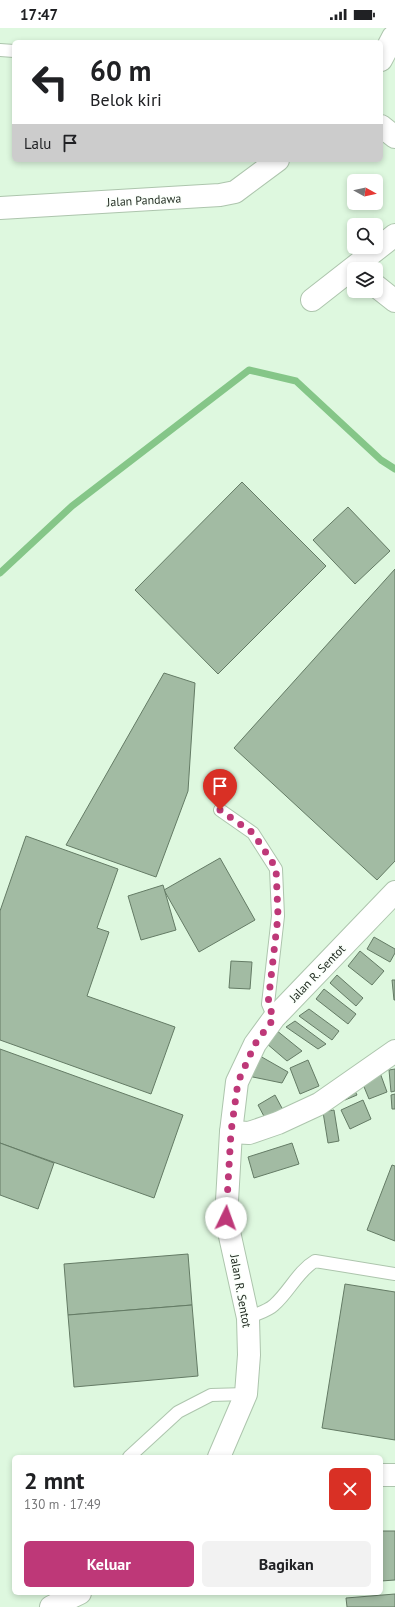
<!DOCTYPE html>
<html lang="id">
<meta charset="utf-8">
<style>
:root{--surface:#fff;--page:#f2f2f2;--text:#202124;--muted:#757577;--accent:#be3878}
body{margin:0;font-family:"PT Sans",sans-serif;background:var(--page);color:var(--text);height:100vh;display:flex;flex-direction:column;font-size:15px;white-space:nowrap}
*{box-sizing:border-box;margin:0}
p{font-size:13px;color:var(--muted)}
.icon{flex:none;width:22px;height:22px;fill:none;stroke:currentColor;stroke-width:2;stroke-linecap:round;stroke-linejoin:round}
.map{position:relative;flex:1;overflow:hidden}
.drawer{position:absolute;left:12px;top:1427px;width:371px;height:140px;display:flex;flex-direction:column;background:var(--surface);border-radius:6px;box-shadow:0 2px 6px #0003}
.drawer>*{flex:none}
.guide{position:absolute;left:12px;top:12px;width:371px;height:122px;border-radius:6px;box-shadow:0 2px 6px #0003;background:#fff;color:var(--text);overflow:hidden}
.needle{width:26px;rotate:98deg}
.tools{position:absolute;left:347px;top:146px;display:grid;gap:8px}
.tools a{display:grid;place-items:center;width:36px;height:36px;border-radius:6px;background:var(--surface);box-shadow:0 2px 6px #0003;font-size:20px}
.pin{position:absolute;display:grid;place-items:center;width:34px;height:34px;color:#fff;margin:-41px -17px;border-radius:50% 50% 50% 0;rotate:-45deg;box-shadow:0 0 4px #0007}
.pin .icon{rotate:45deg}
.me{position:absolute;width:44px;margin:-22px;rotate:3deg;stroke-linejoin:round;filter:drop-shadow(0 0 3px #0008)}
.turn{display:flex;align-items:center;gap:14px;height:84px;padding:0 12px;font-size:18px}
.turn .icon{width:52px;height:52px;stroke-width:2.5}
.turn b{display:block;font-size:28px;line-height:34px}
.then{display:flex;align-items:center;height:38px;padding:0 12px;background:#0003;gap:8px;font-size:15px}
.round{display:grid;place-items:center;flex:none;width:42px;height:42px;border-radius:6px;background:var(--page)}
.summary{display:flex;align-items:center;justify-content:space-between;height:68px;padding:0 12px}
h1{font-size:24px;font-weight:700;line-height:30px}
.cta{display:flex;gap:8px;margin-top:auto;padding:8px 12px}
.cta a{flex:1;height:46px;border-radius:6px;background:var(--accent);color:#fff;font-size:16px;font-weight:700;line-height:46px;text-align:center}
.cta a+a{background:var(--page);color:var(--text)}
.status{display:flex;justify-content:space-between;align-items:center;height:28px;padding:0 20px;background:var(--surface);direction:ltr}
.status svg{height:11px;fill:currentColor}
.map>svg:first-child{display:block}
</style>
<div class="status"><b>17:47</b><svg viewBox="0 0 49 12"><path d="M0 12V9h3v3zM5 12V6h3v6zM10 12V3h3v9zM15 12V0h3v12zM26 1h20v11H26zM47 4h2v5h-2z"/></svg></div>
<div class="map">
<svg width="395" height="1579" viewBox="0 0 395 1579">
<rect width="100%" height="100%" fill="#def8df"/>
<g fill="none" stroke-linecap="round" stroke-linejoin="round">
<polyline stroke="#85c688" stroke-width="7" points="0,545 72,478 249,342 296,353 381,432 395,441"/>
</g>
<g fill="#a2bba3" stroke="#647b65">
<polygon points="242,454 326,538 218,646 135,562"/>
<polygon points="348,479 390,523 355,556 313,512"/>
<polygon points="395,541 395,833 377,852 234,720"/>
<polygon points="164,645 195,655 188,763 156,849 66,817"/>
<polygon points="26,808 118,841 97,900 109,904 87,968 175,999 151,1066 0,1012 0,883"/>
<polygon points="220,830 255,892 199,924 164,862"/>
<polygon points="163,857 176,902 141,912 128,868"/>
<polygon points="374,909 395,921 395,925 390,934 367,921"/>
<polygon points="360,923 384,943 372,957 348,938"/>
<polygon points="231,933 252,934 250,961 229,960"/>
<polygon points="337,947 363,970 356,978 330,955"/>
<polygon points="392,952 395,952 395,972 394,972"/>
<polygon points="324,961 356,986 348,996 316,971"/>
<polygon points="309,981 339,1003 332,1012 299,988"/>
<polygon points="295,993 326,1016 318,1021 286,999"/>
<polygon points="276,1002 302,1023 287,1033 266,1015"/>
<polygon points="0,1021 183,1087 154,1170 0,1115"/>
<polygon points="260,1028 288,1044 282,1055 248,1048"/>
<polygon points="308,1032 319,1058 300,1066 290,1040"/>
<polygon points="395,1041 395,1063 391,1064 389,1042"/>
<polygon points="379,1042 387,1064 369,1071 360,1049"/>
<polygon points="353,1059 357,1067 345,1072 341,1064"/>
<polygon points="395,1066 395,1081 392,1081 391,1067"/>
<polygon points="275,1067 283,1082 266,1092 258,1077"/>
<polygon points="363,1072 371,1091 350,1101 341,1082"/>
<polygon points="334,1082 339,1113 328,1115 323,1084"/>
<polygon points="0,1115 54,1135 38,1181 0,1167"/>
<polygon points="292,1115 299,1136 254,1150 248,1129"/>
<polygon points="392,1137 395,1138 395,1213 367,1202"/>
<polygon points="188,1226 192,1277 68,1287 64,1236"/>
<polygon points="345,1256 395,1264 395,1412 322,1400"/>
<polygon points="192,1277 198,1348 74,1359 68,1287"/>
<polygon points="381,1503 395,1503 395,1552 381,1553"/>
<polygon points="395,1566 395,1579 347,1579 346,1570"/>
</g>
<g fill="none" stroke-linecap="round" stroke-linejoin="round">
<defs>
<g id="service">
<polyline points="0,22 14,23"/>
<polyline points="220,782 253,805 276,841 278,888 268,976 274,990"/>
<path d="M248 1290C256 1286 268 1283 274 1277 289 1264 298 1243 315 1233L395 1246"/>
<polyline points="129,1429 178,1384 211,1367 246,1366"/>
</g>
<g id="minor">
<polyline points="381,32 393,9"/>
<polyline points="381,98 395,109"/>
<polyline points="0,180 220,167 235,164 278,132"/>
<polyline points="376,258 395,273"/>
<polyline points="312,272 395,207"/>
<polyline points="231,1104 249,1105 278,1095 319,1076 395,1023"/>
<polyline points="381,1447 395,1447"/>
</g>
<g id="tertiary">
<polyline points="219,1429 246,1366 249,1327 248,1290 226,1190 231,1104 237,1054 255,1016 274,990 395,864"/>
<polyline points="51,1579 80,1565"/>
</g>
</defs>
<use href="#service" stroke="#adc5ad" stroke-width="14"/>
<use href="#minor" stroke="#adc5ad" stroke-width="24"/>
<use href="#tertiary" stroke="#adc5ad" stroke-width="24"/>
<use href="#service" stroke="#fff" stroke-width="12"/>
<use href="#minor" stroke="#fff" stroke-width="22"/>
<use href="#tertiary" stroke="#fff" stroke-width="22"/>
</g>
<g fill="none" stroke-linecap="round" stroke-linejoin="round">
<polyline stroke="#be3878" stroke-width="7" stroke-dasharray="0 12.6" points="220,782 253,805 276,840 278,888 268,976 274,990 255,1016 238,1054 231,1104 226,1190"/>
</g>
<g text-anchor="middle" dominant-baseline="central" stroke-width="3" stroke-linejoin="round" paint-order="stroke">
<g font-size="12" fill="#1f291f" stroke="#fafffa">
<text transform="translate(144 172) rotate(-3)">Jalan Pandawa</text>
<text transform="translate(317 945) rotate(-46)">Jalan R. Sentot</text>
<text transform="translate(241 1263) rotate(80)">Jalan R. Sentot</text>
</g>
</g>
</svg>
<div class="tools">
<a><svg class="needle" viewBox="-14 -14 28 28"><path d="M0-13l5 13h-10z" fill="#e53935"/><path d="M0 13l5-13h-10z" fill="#757577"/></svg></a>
<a><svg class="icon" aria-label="search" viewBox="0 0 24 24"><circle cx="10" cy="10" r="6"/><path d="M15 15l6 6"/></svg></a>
<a><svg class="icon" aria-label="layers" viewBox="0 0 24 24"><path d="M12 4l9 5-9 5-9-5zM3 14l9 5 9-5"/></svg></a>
</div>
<div class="pin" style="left:220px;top:782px;background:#d93025"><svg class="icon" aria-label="arrive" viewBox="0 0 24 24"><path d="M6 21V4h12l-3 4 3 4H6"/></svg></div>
<svg class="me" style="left:226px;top:1190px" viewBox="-20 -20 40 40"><circle r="19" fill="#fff"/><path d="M0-13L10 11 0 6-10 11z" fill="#be3878"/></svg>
<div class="guide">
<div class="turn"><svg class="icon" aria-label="left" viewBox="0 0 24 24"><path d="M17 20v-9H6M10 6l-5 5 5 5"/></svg><div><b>60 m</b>Belok kiri</div></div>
<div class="then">Lalu<svg class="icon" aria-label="arrive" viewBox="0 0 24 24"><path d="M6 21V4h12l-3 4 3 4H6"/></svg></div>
</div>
<section class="drawer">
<div class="summary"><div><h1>2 mnt</h1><p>130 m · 17:49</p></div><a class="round" style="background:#d93025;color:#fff"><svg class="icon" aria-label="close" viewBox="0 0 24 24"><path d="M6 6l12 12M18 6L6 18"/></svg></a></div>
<div class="cta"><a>Keluar</a><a>Bagikan</a></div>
</section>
</div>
